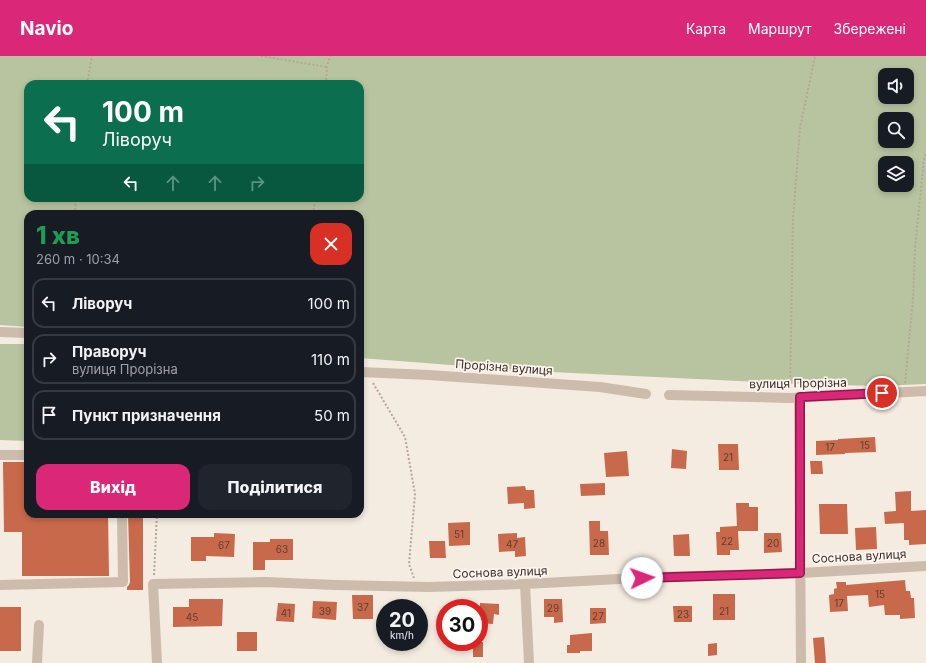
<!DOCTYPE html>
<html lang="uk">
<meta charset="utf-8">
<style>
:root{--surface:#171b24;--page:#20242c;--text:#f1f3f6;--muted:#9ea1a6;--line:#363941;--accent:#db2777}
body{margin:0;font-family:Inter,sans-serif;background:var(--page);color:var(--text);height:100vh;display:flex;flex-direction:column;font-size:15px;white-space:nowrap}
*{box-sizing:border-box;margin:0}
p{font-size:13px;color:var(--muted)}
.icon{flex:none;width:22px;height:22px;fill:none;stroke:currentColor;stroke-width:2;stroke-linecap:round;stroke-linejoin:round}
.map{position:relative;flex:1;overflow:hidden}
.panel{position:absolute;left:24px;top:154px;width:340px;height:308px;display:flex;flex-direction:column;background:var(--surface);border-radius:12px;box-shadow:0 2px 6px #0003}
.panel>*{flex:none}
.banner{position:absolute;left:24px;top:24px;width:340px;height:122px;border-radius:12px;box-shadow:0 2px 6px #0003;background:#0b6e4f;color:#fff;overflow:hidden}
.controls{position:absolute;left:878px;top:12px;display:grid;gap:8px}
.controls a{display:grid;place-items:center;width:36px;height:36px;border-radius:8px;background:var(--surface);box-shadow:0 2px 6px #0003;font-size:20px}
.speed{position:absolute;left:376px;top:543px;display:flex;gap:8px;font-size:20px;font-weight:700;text-align:center}
.speed>*{display:grid;place-content:center;width:52px;height:52px;border-radius:50%;background:var(--surface);box-shadow:0 2px 6px #0003;line-height:1}
.speed small{font-size:10px;font-weight:400}
.speed .limit{border:6px solid #d22;background:#fff;color:#111}
.pin{position:absolute;display:grid;place-items:center;width:34px;height:34px;color:#fff;margin:-17px;border:2px solid #fff;border-radius:50%;box-shadow:0 1px 4px #0007}
.me{position:absolute;width:44px;margin:-22px;rotate:87deg;stroke-linejoin:round;filter:drop-shadow(0 0 3px #0008)}
.turn{display:flex;align-items:center;gap:14px;height:84px;padding:0 12px;font-size:18px}
.turn .icon{width:52px;height:52px;stroke-width:2.5}
.turn b{display:block;font-size:28px;line-height:34px}
.lanes{display:flex;align-items:center;height:38px;padding:0 12px;background:#0003;justify-content:center;gap:20px;direction:ltr}
.lanes .off{opacity:.35}
.round{display:grid;place-items:center;flex:none;width:42px;height:42px;border-radius:12px;background:var(--page)}
.headline{display:flex;align-items:center;justify-content:space-between;height:68px;padding:0 12px}
h1{font-size:24px;font-weight:800;line-height:30px;color:#1e9e55}
.cta{display:flex;gap:8px;margin-top:auto;padding:8px 12px}
.cta a{flex:1;height:46px;border-radius:12px;background:var(--accent);color:#fff;font-size:16px;font-weight:800;line-height:46px;text-align:center}
.cta a+a{background:var(--page);color:var(--text)}
ul{padding:0;list-style:none}
li{display:flex;align-items:center;gap:12px;height:50px;margin:0 8px 6px;padding:0 4px;border:2px solid var(--line);border-radius:12px}
li div{flex:1}
li b{display:block;font-size:15px}
li em{font-style:normal}
header{display:flex;align-items:center;gap:24px;box-sizing:border-box;height:56px;padding:0 20px;background:var(--accent);color:#fff}
header strong{font-size:19px}
nav{display:flex;gap:22px;margin-inline-start:auto;font-size:14px}
.map>svg:first-child{display:block}
</style>
<header>
<strong>Navio</strong>
<nav><a>Карта</a><a>Маршрут</a><a>Збережені</a></nav>
</header>
<div class="map">
<svg width="926" height="607" viewBox="0 0 926 607">
<rect width="100%" height="100%" fill="#f4ebe1"/>
<g fill="#b8c4a0" fill-rule="evenodd">
<path d="M0 0H926V328L878 330 799 328 531 315 360 302V158H28V271L0 269ZM885 19H907V41H885ZM28 28H360V142H28ZM885 63H907V85H885ZM885 107H907V129H885Z"/>
<polygon points="0,288 28,288 28,385 0,384"/>
</g>
<g fill="#c8694b">
<polygon points="875,381 876,396 845,397 845,398 816,399 816,385 838,384 838,383"/>
<polygon points="718,388 738,388 739,414 719,414"/>
<polygon points="672,393 687,395 686,413 671,412"/>
<polygon points="627,395 629,420 606,421 604,397"/>
<polygon points="810,405 822,405 823,418 811,418"/>
<polygon points="3,406 28,406 28,458 108,458 109,520 22,520 22,476 4,476"/>
<polygon points="605,427 605,439 581,440 580,428"/>
<polygon points="525,430 526,434 534,434 535,452 524,453 524,447 508,448 507,431"/>
<polygon points="911,435 911,455 926,454 926,488 909,489 909,484 904,484 904,467 885,468 884,456 896,455 895,436"/>
<polygon points="736,447 749,447 749,451 758,451 758,475 738,475 739,494 730,494 730,499 717,499 716,476 720,476 720,471 737,470"/>
<polygon points="819,448 847,448 848,478 820,478"/>
<polygon points="128,458 143,458 143,534 127,534 127,531 129,529 130,526"/>
<polygon points="589,465 600,465 600,475 608,475 609,499 590,499"/>
<polygon points="470,466 470,489 449,490 448,467"/>
<polygon points="876,471 877,493 856,494 855,472"/>
<polygon points="214,477 235,478 234,501 206,500 206,505 191,505 191,481 214,481"/>
<polygon points="517,477 517,482 525,481 526,500 515,501 515,495 499,496 498,478"/>
<polygon points="764,477 781,477 782,496 764,497"/>
<polygon points="689,478 690,500 674,500 673,479"/>
<polygon points="270,483 293,483 293,504 265,504 265,514 253,514 253,486 270,486"/>
<polygon points="429,485 445,485 446,502 430,502"/>
<polygon points="905,524 906,535 910,535 911,542 914,542 915,562 900,563 900,559 885,559 884,549 869,551 868,539 847,540 848,555 830,556 829,539 834,538 834,533 837,532 836,526 846,526 846,529"/>
<rect x="713" y="538" width="22" height="26"/>
<polygon points="352,539 373,539 373,563 353,563"/>
<polygon points="189,543 223,543 222,570 173,571 173,551 189,551"/>
<polygon points="544,543 562,543 563,566 554,567 554,561 544,561"/>
<polygon points="313,545 337,546 336,564 312,562"/>
<polygon points="278,547 295,548 294,566 276,565"/>
<polygon points="480,547 499,548 499,559 494,558 493,568 480,567"/>
<polygon points="673,550 692,550 692,566 674,566"/>
<rect x="0" y="551" width="21" height="44"/>
<polygon points="590,552 606,552 606,567 590,568"/>
<rect x="237" y="576" width="20" height="19"/>
<polygon points="592,577 592,595 580,595 580,597 567,597 567,589 570,589 570,579"/>
<polygon points="824,581 826,607 815,607 813,582"/>
<rect x="473" y="586" width="10" height="15"/>
<polygon points="717,587 717,599 708,600 708,588"/>
</g>
<g fill="none" stroke-linecap="round" stroke-linejoin="round">
<g stroke="#b9a596" stroke-width="2" stroke-dasharray="2 2" stroke-linecap="butt">
<polyline points="261,0 327,11"/>
<polyline points="87,28 92,0"/>
<polyline points="326,28 327,11 330,0"/>
<polyline points="75,158 76,142"/>
<polyline points="313,158 315,142"/>
<polyline points="373,327 405,381 415,438 409,508 414,522"/>
<polyline points="905,327 913,243 915,192 924,103 926,97"/>
<polyline points="790,333 793,163 800,72 815,0"/>
<polyline points="154,519 157,458"/>
</g>
<g stroke="#cdbbac" stroke-width="10">
<polyline points="0,276 28,277"/>
<polyline points="360,316 429,319 600,331 646,338"/>
<polyline points="669,339 790,342 926,335"/>
<polyline points="799,341 801,607"/>
<polyline points="0,399 28,399"/>
<polyline points="525,528 529,607"/>
<polyline points="0,529 123,526 122,458"/>
<polyline points="37,607 39,569"/>
<polyline points="157,607 153,528 265,526 335,529 429,531 525,528 657,521 800,517 926,510"/>
</g>
</g>
<g fill="none" stroke-linecap="round" stroke-linejoin="round">
<defs>
<polyline id="route" points="642,522 800,517 800,341 882,337"/>
</defs>
<use href="#route" stroke="#8e194d" stroke-width="10"/>
<use href="#route" stroke="#db2777" stroke-width="7"/>
</g>
<g text-anchor="middle" dominant-baseline="central" stroke-width="3.5" stroke-linejoin="round" paint-order="stroke">
<g font-size="10" fill="#5e3e33">
<text x="865" y="389">15</text>
<text x="830" y="391">17</text>
<text x="728" y="401">21</text>
<text x="459" y="478">51</text>
<text x="727" y="485">22</text>
<text x="599" y="487">28</text>
<text x="773" y="487">20</text>
<text x="512" y="488">47</text>
<text x="224" y="489">67</text>
<text x="282" y="493">63</text>
<text x="880" y="538">15</text>
<text x="839" y="547">17</text>
<text x="363" y="551">37</text>
<text x="553" y="552">29</text>
<text x="325" y="555">39</text>
<text x="724" y="555">21</text>
<text x="286" y="557">41</text>
<text x="683" y="558">23</text>
<text x="598" y="560">27</text>
<text x="192" y="561">45</text>
</g>
<g font-size="12" fill="#3b302b" stroke="#fbf5ee">
<text transform="translate(504 311) rotate(4)">Прорізна вулиця</text>
<text transform="translate(798 327) rotate(-1)">вулиця Прорізна</text>
<text transform="translate(859 500) rotate(-3)">Соснова вулиця</text>
<text transform="translate(500 516) rotate(-2)">Соснова вулиця</text>
</g>
</g>
</svg>
<div class="controls">
<a><svg class="icon" aria-label="sound" viewBox="0 0 24 24"><path d="M4 9h4l5-4v14l-5-4H4zM17 9q2 3 0 6"/></svg></a>
<a><svg class="icon" aria-label="search" viewBox="0 0 24 24"><circle cx="10" cy="10" r="6"/><path d="M15 15l6 6"/></svg></a>
<a><svg class="icon" aria-label="layers" viewBox="0 0 24 24"><path d="M12 4l9 5-9 5-9-5zM3 14l9 5 9-5"/></svg></a>
</div>
<div class="speed"><div>20<small>km/h</small></div><div class="limit">30</div></div>
<div class="pin" style="left:882px;top:337px;background:#d93025"><svg class="icon" aria-label="arrive" viewBox="0 0 24 24"><path d="M6 21V4h12l-3 4 3 4H6"/></svg></div>
<svg class="me" style="left:642px;top:522px" viewBox="-20 -20 40 40"><circle r="19" fill="#fff"/><path d="M0-13L10 11 0 6-10 11z" fill="#db2777"/></svg>
<div class="banner">
<div class="turn"><svg class="icon" aria-label="left" viewBox="0 0 24 24"><path d="M17 20v-9H6M10 6l-5 5 5 5"/></svg><div><b>100 m</b>Ліворуч</div></div>
<div class="lanes"><svg class="icon" aria-label="left" viewBox="0 0 24 24"><path d="M17 20v-9H6M10 6l-5 5 5 5"/></svg><svg class="icon off" aria-label="ahead" viewBox="0 0 24 24"><path d="M12 20V5M6 11l6-6 6 6"/></svg><svg class="icon off" aria-label="ahead" viewBox="0 0 24 24"><path d="M12 20V5M6 11l6-6 6 6"/></svg><svg class="icon off" aria-label="right" viewBox="0 0 24 24"><path d="M7 20v-9h11M14 6l5 5-5 5"/></svg></div>
</div>
<section class="panel">
<div class="headline"><div><h1>1 хв</h1><p>260 m · 10:34</p></div><a class="round" style="background:#d93025;color:#fff"><svg class="icon" aria-label="close" viewBox="0 0 24 24"><path d="M6 6l12 12M18 6L6 18"/></svg></a></div>
<ul>
<li><svg class="icon" aria-label="left" viewBox="0 0 24 24"><path d="M17 20v-9H6M10 6l-5 5 5 5"/></svg><div><b>Ліворуч</b></div><em>100 m</em></li>
<li><svg class="icon" aria-label="right" viewBox="0 0 24 24"><path d="M7 20v-9h11M14 6l5 5-5 5"/></svg><div><b>Праворуч</b><p>вулиця Прорізна</p></div><em>110 m</em></li>
<li><svg class="icon" aria-label="arrive" viewBox="0 0 24 24"><path d="M6 21V4h12l-3 4 3 4H6"/></svg><div><b>Пункт призначення</b></div><em>50 m</em></li>
</ul>
<div class="cta"><a>Вихід</a><a>Поділитися</a></div>
</section>
</div>
